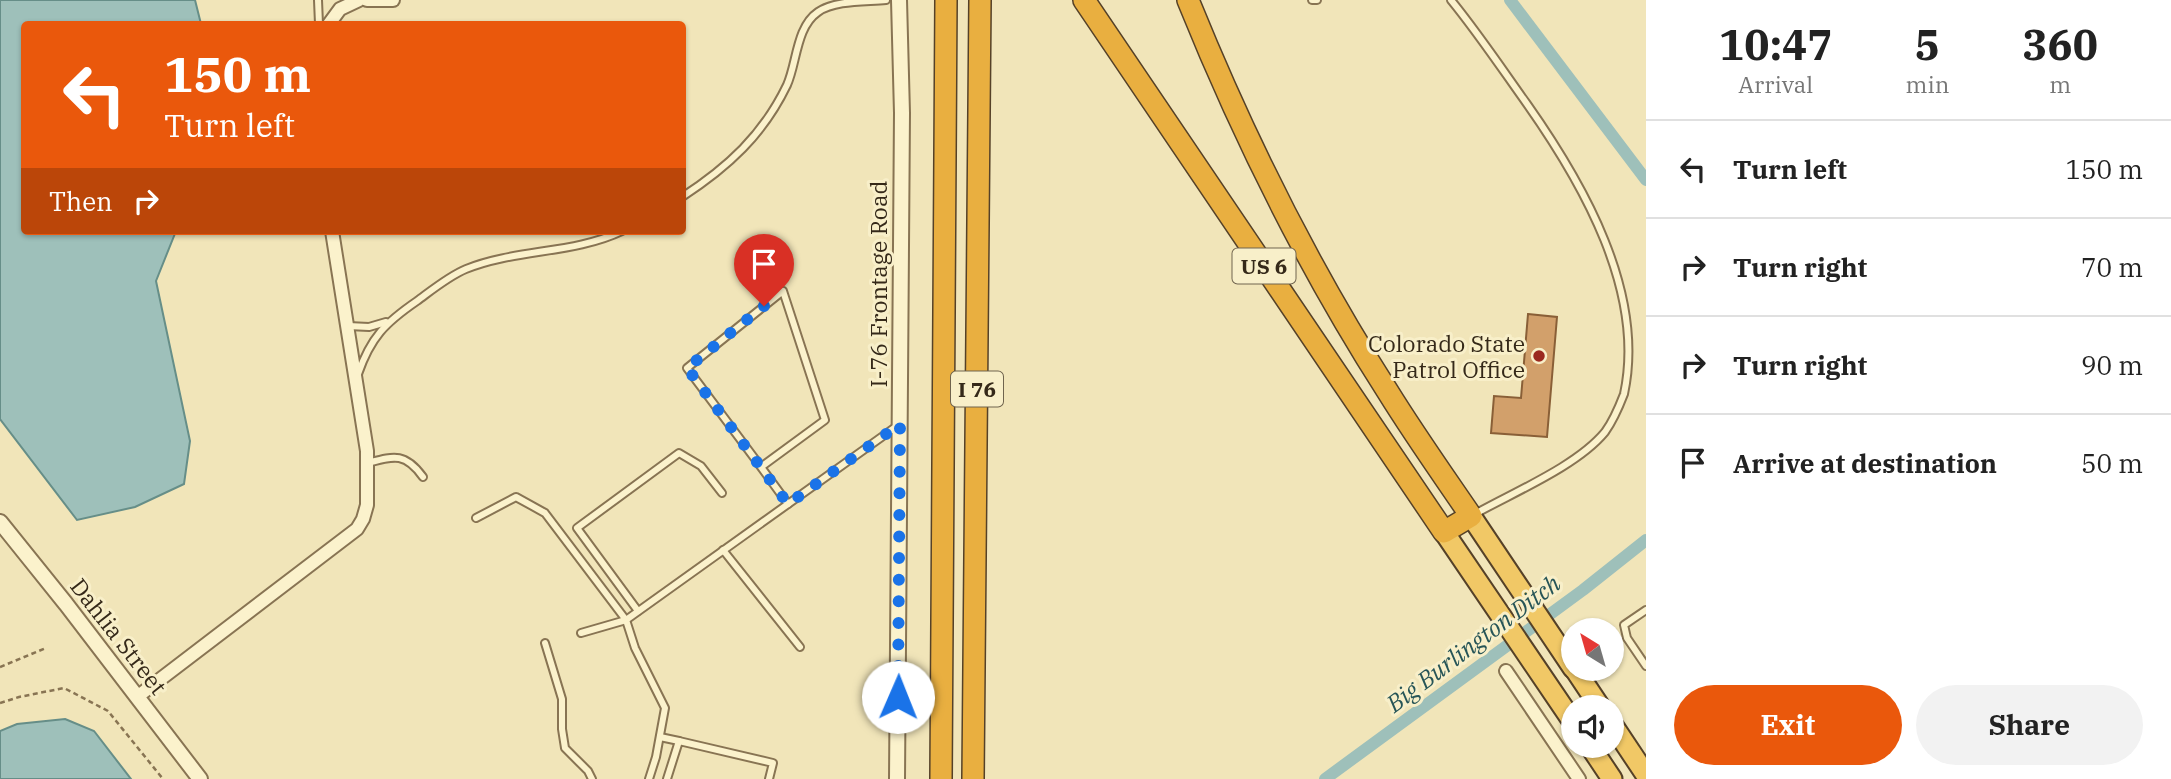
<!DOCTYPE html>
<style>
:root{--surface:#fff;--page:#f2f2f2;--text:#222;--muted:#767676;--line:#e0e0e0;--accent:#ea580c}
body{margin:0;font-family:"IBM Plex Serif",serif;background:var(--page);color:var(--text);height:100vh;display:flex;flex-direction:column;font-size:26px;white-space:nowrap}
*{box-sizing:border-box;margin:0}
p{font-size:23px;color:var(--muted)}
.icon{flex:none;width:38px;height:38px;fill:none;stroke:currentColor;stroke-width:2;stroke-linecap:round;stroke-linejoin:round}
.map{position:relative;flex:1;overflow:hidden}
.side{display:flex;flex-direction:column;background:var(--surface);width:525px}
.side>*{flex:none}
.hud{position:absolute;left:21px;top:21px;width:665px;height:214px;border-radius:7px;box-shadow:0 2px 5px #0004;background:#ea580c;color:#fff;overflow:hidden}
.needle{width:46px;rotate:323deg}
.buttons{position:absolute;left:1561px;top:618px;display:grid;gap:14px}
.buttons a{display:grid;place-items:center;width:63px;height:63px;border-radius:50%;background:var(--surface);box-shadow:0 2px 5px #0004;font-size:35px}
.pin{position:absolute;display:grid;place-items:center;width:60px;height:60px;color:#fff;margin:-72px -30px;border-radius:50% 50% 50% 0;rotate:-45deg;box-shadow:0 0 7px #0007}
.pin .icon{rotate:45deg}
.me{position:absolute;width:77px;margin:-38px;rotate:1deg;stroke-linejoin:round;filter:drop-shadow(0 0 5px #0008)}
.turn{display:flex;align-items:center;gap:24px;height:147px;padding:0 28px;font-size:32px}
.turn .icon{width:91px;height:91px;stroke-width:2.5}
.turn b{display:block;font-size:49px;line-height:60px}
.then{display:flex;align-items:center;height:66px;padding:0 28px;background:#0003;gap:14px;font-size:26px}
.eta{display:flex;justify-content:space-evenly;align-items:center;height:119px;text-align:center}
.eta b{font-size:42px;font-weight:800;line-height:49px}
.action{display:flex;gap:14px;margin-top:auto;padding:14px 28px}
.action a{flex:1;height:80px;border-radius:42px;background:var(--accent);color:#fff;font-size:28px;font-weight:800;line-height:80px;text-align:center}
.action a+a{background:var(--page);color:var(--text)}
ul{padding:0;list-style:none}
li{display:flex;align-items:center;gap:21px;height:98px;padding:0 28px;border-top:2px solid var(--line)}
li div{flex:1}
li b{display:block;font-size:26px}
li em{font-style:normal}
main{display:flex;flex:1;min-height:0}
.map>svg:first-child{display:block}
</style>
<main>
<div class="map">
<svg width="1646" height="779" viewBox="0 0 1646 779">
<rect width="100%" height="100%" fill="#f1e5b9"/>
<g fill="#9ec0ba" stroke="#668e88" stroke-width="2">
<polygon points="0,0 195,0 201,24 24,24 24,231 176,231 156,281 190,441 184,484 135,507 77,520 0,419"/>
<polygon points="65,719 94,731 131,779 0,779 0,731 17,724"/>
</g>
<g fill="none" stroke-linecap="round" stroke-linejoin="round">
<g stroke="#9ec0ba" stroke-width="12">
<polyline points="1510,0 1646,180"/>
<polyline points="1325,779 1583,590 1646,540"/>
</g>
</g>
<polygon fill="#d2a06b" stroke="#895f37" stroke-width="2" points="1528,314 1557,317 1547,437 1491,433 1494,396 1521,398"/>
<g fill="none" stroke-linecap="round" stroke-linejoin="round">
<defs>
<g id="service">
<polyline points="318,0 319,24"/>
<polyline points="1312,0 1317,0"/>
<path d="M1451 0C1478 33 1502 69 1527 104 1582 182 1646 292 1624 394 1619 407 1613 421 1605 432 1577 466 1514 492 1475 514"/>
<path d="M682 197C728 167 763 135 787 85 797 63 796 27 818 12 835 0 866 2 886 0"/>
<polyline points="348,326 369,327 386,322"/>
<path d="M358 374C371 337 385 323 417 301 432 290 449 276 466 269 515 249 574 254 622 231"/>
<path d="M367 463C394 456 405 452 423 477"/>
<polyline points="761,467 687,368 783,291 825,420 761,467 788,504"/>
<polyline points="476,518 516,497 545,513 626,620 581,633"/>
<polyline points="723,550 800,647"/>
<polyline points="1646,610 1624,625 1627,638 1646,666"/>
<polyline points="638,611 577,528 679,453 701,466 722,493"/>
<polyline points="545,643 562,699 562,729 565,748 588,771 592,779"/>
<polyline points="660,737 679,741"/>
<polyline points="649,779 656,757 665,708 635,648 626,620 897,426"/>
<polyline points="667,779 679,741 773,763 769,779"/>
</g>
<g id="minor">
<polyline points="367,0 393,0"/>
<polyline points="329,24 340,9 359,0"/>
<polyline points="1506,671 1579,779"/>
<polyline points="137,697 357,529 363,519 367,505 367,451 332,231"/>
</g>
<g id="tertiary">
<polyline points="0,522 66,604 200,779"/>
<polyline points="897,779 902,113 899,0"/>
</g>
<g id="trunk">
<polyline points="1471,516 1573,668"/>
<polyline points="1444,532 1573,722"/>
<polyline points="1574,668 1600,707"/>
<polyline points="1612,724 1646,775"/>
<polyline points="1590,746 1612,779"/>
</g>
<g id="motorway">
<path d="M1084 0 1444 532 1471 516C1443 475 1414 434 1388 392 1309 269 1243 136 1188 0"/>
<polyline points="941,779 946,0"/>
<polyline points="973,779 980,0"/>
</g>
</defs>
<use href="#service" stroke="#887453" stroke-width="10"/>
<use href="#minor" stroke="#887453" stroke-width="16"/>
<use href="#tertiary" stroke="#887453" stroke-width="18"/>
<use href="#trunk" stroke="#554128" stroke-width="23"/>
<use href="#motorway" stroke="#554128" stroke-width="24"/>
<g stroke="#887453" stroke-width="2.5" stroke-dasharray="5 3.5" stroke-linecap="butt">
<polyline points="0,667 46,648"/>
<polyline points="0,703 19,697 64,688 108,711 163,779"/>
</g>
<use href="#service" stroke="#fbf2cc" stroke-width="6"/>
<use href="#minor" stroke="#fbf2cc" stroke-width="12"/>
<use href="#tertiary" stroke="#fbf2cc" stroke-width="14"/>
<use href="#trunk" stroke="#f1c866" stroke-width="19"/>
<use href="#motorway" stroke="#e9af40" stroke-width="21"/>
</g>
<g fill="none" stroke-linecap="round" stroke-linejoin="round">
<polyline stroke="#1a73e8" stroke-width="12" stroke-dasharray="0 21.6" points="764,306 687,368 788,504 900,424 898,697"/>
</g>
<circle fill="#9b291f" stroke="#f8efc9" stroke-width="2.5" cx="1539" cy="356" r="7"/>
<g text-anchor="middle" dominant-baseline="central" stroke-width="6" stroke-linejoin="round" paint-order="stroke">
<g fill="#f8efc9" stroke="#70644e" stroke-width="2">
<rect x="1232.5" y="248.5" width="63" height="35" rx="5"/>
<rect x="951" y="371.5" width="52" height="35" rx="5"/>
</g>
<g font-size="21" font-weight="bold" fill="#352919">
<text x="1264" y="266">US 6</text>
<text x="977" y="389">I 76</text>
</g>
<g font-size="23" fill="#352919" stroke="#f8efc9">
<text transform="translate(878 284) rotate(-90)">I-76 Frontage Road</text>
<text transform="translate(119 636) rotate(52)">Dahlia Street</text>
</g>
<g font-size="23" fill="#352919" stroke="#f8efc9" text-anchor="end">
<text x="1525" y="343">Colorado State<tspan x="1525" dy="26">Patrol Office</tspan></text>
</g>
<g font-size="24" font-style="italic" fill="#275557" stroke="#f8efc9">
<text transform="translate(1473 643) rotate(-37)">Big Burlington Ditch</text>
</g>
</g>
</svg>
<div class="buttons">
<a><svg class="needle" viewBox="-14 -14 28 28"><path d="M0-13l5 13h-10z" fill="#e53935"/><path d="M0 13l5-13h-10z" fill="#767676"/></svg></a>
<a><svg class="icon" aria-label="sound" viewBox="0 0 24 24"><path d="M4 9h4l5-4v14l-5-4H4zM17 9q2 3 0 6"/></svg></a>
</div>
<div class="pin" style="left:764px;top:306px;background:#d93025"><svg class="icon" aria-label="arrive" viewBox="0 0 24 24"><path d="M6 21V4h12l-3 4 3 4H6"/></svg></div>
<svg class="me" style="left:898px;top:697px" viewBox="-20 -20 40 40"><circle r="19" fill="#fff"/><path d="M0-13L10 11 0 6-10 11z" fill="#1a73e8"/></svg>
<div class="hud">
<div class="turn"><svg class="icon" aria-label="left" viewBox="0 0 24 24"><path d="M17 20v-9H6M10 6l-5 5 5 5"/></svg><div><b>150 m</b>Turn left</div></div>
<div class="then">Then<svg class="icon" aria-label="right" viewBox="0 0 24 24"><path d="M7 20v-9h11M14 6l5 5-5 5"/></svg></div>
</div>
</div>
<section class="side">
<div class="eta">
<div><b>10:47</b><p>Arrival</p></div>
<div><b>5</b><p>min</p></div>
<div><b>360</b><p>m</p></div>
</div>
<ul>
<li><svg class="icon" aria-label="left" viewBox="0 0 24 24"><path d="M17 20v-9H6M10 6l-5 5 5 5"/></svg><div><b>Turn left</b></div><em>150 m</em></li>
<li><svg class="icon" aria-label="right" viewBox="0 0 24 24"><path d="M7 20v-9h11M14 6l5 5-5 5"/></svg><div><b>Turn right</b></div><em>70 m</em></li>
<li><svg class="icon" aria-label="right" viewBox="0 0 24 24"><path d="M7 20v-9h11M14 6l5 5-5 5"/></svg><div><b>Turn right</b></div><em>90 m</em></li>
<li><svg class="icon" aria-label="arrive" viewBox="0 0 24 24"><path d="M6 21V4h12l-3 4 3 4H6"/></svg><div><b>Arrive at destination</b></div><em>50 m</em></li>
</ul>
<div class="action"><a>Exit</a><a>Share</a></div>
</section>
</main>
